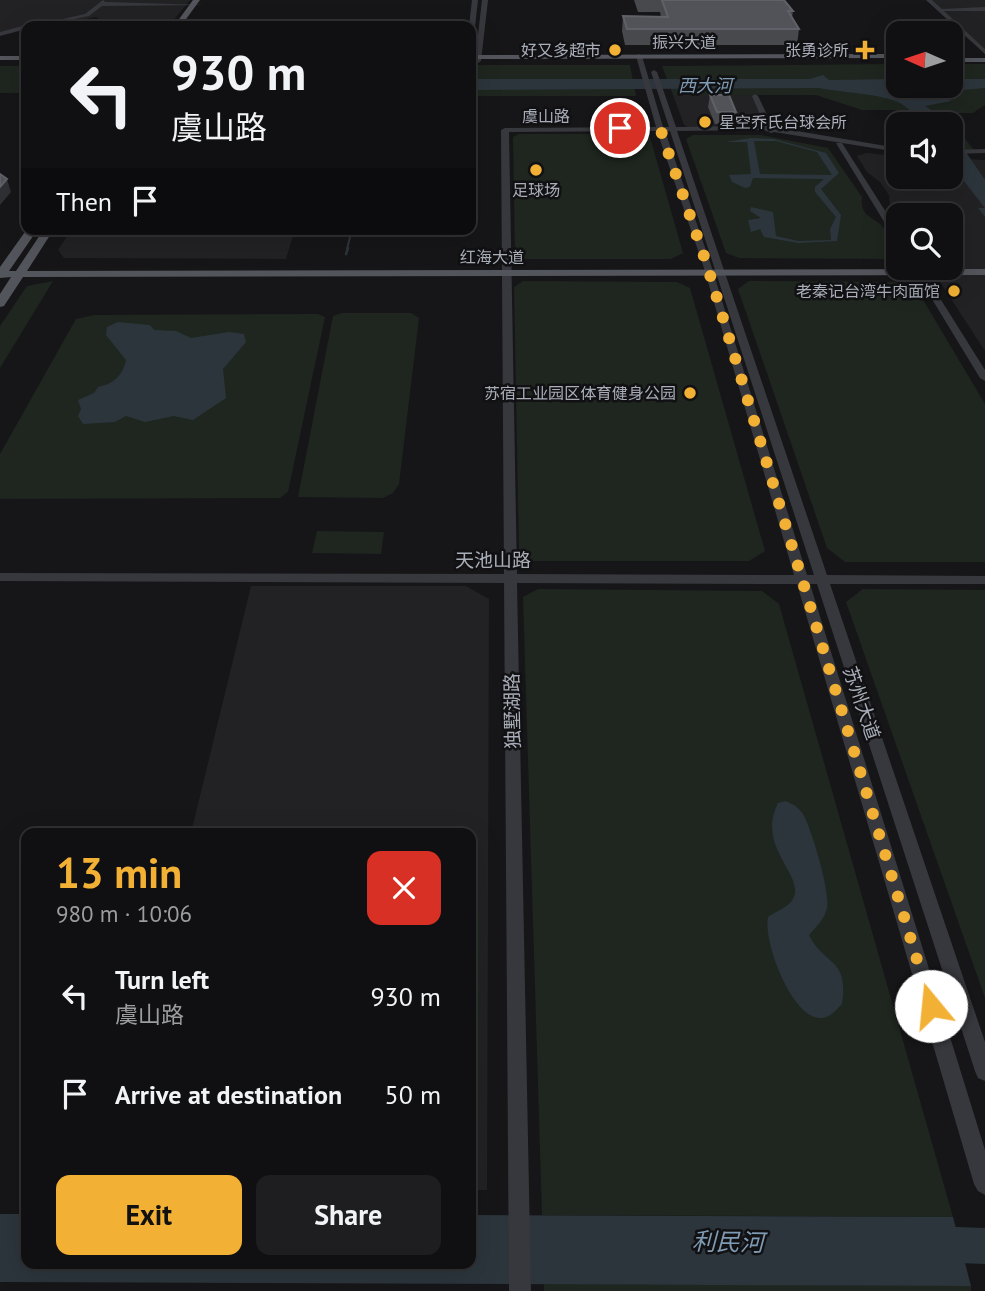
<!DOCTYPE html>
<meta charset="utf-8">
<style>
:root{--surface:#101012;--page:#1e1e20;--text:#f1f3f6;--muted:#9c9d9f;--line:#303032;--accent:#f2b134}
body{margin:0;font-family:"PT Sans","Noto Sans SC",sans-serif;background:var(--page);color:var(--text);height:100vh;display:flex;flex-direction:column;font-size:26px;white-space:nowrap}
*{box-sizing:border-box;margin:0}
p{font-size:23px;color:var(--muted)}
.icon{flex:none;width:38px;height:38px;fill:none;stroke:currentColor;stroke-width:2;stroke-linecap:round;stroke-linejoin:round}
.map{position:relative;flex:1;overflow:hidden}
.drawer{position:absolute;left:21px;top:828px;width:455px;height:441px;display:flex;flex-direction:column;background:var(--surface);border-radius:14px;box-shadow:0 7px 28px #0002,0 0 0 2px var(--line)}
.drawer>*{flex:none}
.banner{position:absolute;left:21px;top:21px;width:455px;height:214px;border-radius:14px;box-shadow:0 7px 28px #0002,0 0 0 2px var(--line);background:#101012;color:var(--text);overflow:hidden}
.needle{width:46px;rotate:273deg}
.fabs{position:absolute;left:886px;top:21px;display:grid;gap:14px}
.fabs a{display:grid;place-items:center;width:77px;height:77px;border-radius:14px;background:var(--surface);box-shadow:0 7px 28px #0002,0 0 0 2px var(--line);font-size:35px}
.pin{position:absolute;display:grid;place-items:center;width:60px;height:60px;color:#fff;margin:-30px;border:4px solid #fff;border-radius:50%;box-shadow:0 2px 7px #0007}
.me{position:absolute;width:77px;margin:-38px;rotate:343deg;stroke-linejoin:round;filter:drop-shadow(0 0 5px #0008)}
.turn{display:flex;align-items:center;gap:24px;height:147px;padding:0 35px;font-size:32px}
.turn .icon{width:91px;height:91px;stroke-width:2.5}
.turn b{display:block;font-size:49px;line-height:60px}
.then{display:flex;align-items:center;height:66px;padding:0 35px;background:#0003;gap:14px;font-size:26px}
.round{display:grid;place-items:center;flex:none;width:74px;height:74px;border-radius:14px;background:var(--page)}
.overview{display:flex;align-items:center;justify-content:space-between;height:119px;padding:0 35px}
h1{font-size:42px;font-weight:800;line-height:52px;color:var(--accent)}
.cta{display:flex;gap:14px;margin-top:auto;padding:14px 35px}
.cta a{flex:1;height:80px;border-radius:14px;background:var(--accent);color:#111;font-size:28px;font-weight:800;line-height:80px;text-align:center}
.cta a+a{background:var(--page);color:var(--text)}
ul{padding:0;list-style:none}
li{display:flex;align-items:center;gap:21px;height:98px;padding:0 35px}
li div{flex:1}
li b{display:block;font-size:26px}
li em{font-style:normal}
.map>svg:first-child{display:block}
</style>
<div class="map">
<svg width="985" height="1291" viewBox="0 0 985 1291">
<rect width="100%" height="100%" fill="#161618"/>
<g fill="#222225">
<polygon points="0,0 190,0 172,22 105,23 96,17 49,26 26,26 26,29 5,32 0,36"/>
<polygon points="932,0 985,0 985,49"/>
<polygon points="673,95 757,95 772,127 688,127 684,125"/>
<polygon points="866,153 898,156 898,177 950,177 950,158 985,160 985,351 931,268 950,268 950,215 898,216 890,204 889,195 880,182 867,172 857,156"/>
<polygon points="72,229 295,229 286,259 64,258 58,250"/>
<polygon points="251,586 466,586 489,599 487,1190 471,1190 471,833 191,833"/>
</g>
<g fill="#1e261f">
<polygon points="898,64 898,86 950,86 950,64 985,64 985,105 973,113 945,113 974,150 950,150 950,124 908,124 898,110 862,110 816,95 673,95 662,66"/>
<polygon points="471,65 630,65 636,96 471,96"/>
<rect x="0" y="66" width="26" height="27"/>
<polygon points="519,134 641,134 650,137 683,253 671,259 525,259 515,254 513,137"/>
<path d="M693 135H761L828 148 862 197C860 214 869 215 880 224 887 230 891 242 895 250L893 256 886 259 739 258 726 253 686 139Z"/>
<polygon points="53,281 0,368 0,326 27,286"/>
<polygon points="523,281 677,282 690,288 765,551 749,561 530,561 519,550 514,287"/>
<polygon points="749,281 895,282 916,288 985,404 985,562 845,562 827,548 738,289"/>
<polygon points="342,313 411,313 419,318 399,484 393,493 383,498 298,497 333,316"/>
<polygon points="318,314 325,317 288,492 280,498 0,499 0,454 76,319 94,315"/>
<polygon points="317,531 384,532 381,554 312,553"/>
<polygon points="538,589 762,591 779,604 953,1217 542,1215 523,597"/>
<polygon points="863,589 985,590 985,998 846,602"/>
<polygon points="471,913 481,914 479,979 471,979"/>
<polygon points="471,987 480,987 478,1179 471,1179"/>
<polygon points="544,1284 971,1286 971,1291 544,1291"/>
</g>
<g fill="#2c353c" fill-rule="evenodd">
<path d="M823 75 829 80 898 79V86H950V79H985V88L942 92 951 101 925 106 933 111 930 113 942 122 940 124C920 124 914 111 900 103 883 94 838 92 819 88L471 90V79H810Z"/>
<path d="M751 138 774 139 826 153 839 173 821 189 841 215 837 241 798 243 764 237 760 229 751 232 748 220 761 218 750 211 751 207 773 212 776 236 798 241 831 240 830 229 836 217 815 192V187L824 179 753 178 750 187 745 188 732 182 729 175 751 174 747 142H725ZM754 141H776L817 152 832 175 760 174Z"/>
<polygon points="950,138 959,142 985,180 985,217 978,208 985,208 950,163"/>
<path d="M118 322 150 325 154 330 176 331 191 338 229 332 244 334 246 342 223 369 226 398 193 420 174 416 145 422 126 416 115 422 83 424 78 416 81 409 78 400 94 393 98 387C114 384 123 375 126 360L106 335 107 327Z"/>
<path d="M785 801C794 804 801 809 805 818 813 835 830 891 827 908 824 920 816 927 809 935 824 966 849 957 842 1004 835 1011 829 1019 819 1018 791 1016 763 941 768 917 776 911 790 907 794 897 803 874 756 846 778 803Z"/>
<polygon points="0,1214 26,1214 26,1264 471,1264 471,1215 953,1217 971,1286 0,1282"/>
</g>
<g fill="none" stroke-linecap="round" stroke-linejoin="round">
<polyline stroke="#2c353c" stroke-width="2" points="347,249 352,229"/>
<polyline stroke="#2c353c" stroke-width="2.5" points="346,254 348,248"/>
<polygon fill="#2c353c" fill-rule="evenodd" points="929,1226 985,1228 985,1264 929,1262 916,1257 911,1244 916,1231"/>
<g fill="#37383d" fill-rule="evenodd">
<polygon points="103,0 105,2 207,5 102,6 89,16 41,26 31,26 85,14"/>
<polygon points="472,0 478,0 474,36 471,38 469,26"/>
<polygon points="482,0 488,0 481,61 478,63 475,61"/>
<polygon points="926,0 932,0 942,9 985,7 985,11 944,11 985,49 985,54"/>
<polygon points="26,25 28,26 26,29 0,36 0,32"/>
<path d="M639 54 642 56 663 127H669L651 72 654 70 657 72 676 127 765 126 752 96 755 94 758 96 773 127 898 148V152L774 132 771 133 764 130 677 131 827 575 985 576V584H830L985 1042V1081L978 1078 975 1071 817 584H810L985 1150V1195L978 1191 974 1184 797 584 517 583 531 1291H509L504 583 0 581V573L504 574 501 130 505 128 656 127 636 56ZM657 131 703 265 794 575 517 574 509 132ZM665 131H670L814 575H807L711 265Z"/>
<polygon points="836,143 842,143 898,231 898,241 894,238"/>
<polygon points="985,149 985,153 950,154 950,150"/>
<polygon points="913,268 921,268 985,370 985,381 980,378"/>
</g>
<g fill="#53555c" fill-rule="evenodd">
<polygon points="193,0 200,0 181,26 174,26"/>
<polygon points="898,54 898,58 471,59 471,55"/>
<rect x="0" y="56" width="26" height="4"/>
<rect x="950" y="58" width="35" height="4"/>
<polygon points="27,229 38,229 9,271 16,271 44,229 54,229 27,271 985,269 985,275 23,277 4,306 0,307 0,294 11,277 0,278 0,267"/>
</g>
</g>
<g fill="#47494d">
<polygon points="634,0 784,0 793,11 792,18 799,29 797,45 625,45 622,31 623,16 661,17 660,12 638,12"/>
<polygon points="710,95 736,112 734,124 715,124 708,107"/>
</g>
<polygon fill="#2f3033" points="7,179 11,192 0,205 0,187"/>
<g fill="#525359" stroke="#5f6168" stroke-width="2">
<polygon points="662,0 784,0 793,11 788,11 799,29 627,29 623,16 668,17"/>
<polygon points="710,95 729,95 736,112 717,112"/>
<polygon points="0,174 7,179 0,187"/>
</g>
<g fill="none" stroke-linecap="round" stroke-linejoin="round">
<polyline stroke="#f2b134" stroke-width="12" stroke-dasharray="0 21.6" points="620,128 661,131 707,265 931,1006"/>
</g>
<g fill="#f2b134" stroke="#111113" stroke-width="2.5">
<circle cx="615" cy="50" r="7"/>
<path d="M861.5 39.5h7v7h7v7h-7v7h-7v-7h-7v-7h7z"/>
<circle cx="705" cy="122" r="7"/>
<circle cx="536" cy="170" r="7"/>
<circle cx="954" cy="291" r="7"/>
<circle cx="690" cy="393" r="7"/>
</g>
<g text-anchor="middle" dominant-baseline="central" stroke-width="5" stroke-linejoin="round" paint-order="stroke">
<g font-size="16" fill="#a8adb8" stroke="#111113">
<text x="684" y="42">振兴大道</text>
<text x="546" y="116">虞山路</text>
<text x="492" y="257">红海大道</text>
</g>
<g font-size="16" fill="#a8adb8" stroke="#111113" text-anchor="end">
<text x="601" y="50">好又多超市</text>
<text x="849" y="50">张勇诊所</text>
<text x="719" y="122" text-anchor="start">星空乔氏台球会所</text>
<text x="536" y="190" text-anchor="middle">足球场</text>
<text x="940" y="291">老秦记台湾牛肉面馆</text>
<text x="676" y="393">苏宿工业园区体育健身公园</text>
</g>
<g font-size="18" font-style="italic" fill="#7f9bb3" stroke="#111113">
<text x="705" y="85">西大河</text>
</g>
<g font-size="19" fill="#a8adb8" stroke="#111113">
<text x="493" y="560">天池山路</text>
<text transform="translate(862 703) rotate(71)">苏州大道</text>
<text transform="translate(512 711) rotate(-91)">独墅湖路</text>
</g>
<g font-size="24" font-style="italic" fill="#7f9bb3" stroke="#111113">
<text transform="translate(728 1242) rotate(1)">利民河</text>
</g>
</g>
</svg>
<div class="fabs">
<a><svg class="needle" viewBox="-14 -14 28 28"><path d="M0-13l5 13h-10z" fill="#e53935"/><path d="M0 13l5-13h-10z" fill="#9c9d9f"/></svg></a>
<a><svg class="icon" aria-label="sound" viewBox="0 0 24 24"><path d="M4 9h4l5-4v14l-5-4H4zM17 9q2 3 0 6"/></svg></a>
<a><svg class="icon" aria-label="search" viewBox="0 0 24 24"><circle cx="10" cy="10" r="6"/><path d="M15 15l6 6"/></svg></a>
</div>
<div class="pin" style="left:620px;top:128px;background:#d93025"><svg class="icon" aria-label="arrive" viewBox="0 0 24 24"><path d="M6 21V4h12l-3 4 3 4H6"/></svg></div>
<svg class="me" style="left:931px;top:1006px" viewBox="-20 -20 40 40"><circle r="19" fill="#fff"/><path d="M0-13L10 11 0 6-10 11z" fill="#f2b134"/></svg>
<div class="banner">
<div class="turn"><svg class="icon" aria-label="left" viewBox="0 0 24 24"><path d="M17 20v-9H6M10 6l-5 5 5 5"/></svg><div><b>930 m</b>虞山路</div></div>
<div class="then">Then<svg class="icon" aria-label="arrive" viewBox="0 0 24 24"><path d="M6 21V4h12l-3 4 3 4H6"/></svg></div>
</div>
<section class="drawer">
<div class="overview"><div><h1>13 min</h1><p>980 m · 10:06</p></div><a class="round" style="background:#d93025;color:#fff"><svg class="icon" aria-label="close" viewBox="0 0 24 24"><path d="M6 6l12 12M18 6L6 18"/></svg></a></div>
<ul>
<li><svg class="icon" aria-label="left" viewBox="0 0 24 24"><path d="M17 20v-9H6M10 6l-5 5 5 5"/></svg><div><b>Turn left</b><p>虞山路</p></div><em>930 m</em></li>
<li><svg class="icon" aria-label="arrive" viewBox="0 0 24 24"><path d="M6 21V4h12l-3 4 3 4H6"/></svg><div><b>Arrive at destination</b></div><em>50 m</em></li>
</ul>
<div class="cta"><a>Exit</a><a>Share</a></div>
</section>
</div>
